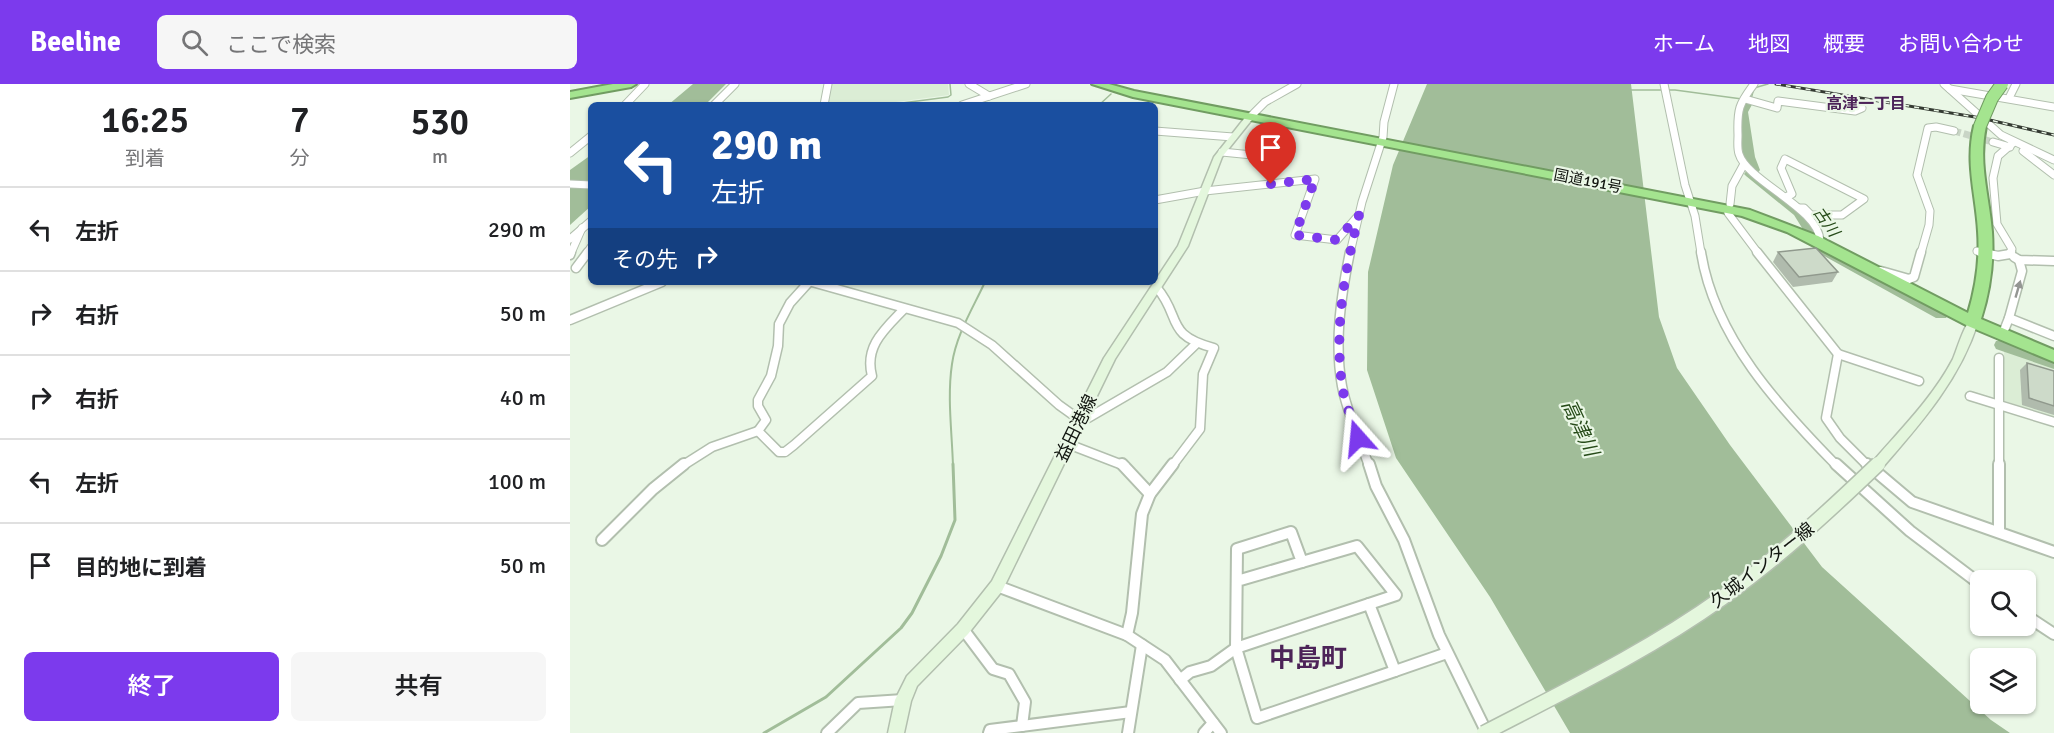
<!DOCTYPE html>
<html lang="ja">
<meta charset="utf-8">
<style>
:root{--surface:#fff;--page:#f6f6f6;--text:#202124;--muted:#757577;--line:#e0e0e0;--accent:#7c3aed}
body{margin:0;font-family:Signika,"Noto Sans JP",sans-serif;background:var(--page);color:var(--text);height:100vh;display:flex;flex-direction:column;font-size:22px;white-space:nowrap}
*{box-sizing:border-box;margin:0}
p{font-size:20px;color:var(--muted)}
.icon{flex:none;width:33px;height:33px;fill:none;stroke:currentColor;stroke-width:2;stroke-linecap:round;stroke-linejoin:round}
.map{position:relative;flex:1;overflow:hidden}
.side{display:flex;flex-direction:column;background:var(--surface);width:570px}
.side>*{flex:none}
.top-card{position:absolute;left:18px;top:18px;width:570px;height:183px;border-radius:9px;box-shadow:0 2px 4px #0004;background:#1a4fa0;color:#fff;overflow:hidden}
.controls{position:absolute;left:1400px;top:486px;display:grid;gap:12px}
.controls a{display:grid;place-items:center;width:66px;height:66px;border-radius:9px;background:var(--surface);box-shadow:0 2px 4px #0004;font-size:30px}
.pin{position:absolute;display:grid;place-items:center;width:51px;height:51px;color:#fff;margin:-62px -26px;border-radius:50% 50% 50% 0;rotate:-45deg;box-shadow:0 0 6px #0007}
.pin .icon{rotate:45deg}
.me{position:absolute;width:66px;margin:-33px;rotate:342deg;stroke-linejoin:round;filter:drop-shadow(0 0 4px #0008)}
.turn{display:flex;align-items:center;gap:21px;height:126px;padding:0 24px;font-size:27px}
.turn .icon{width:78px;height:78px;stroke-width:2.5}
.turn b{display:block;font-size:42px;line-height:51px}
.then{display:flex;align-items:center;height:57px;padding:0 24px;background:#0003;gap:12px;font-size:22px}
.eta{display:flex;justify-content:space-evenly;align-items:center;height:102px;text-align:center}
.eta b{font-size:36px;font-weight:600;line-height:42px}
.primary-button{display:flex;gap:12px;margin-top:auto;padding:12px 24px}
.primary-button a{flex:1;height:69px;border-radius:9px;background:var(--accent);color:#fff;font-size:24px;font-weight:600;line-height:69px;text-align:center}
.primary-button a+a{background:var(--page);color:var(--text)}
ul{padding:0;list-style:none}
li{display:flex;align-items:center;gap:18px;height:84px;padding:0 24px;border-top:2px solid var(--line)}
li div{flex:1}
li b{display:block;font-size:22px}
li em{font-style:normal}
header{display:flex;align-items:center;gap:36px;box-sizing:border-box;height:84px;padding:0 30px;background:var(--accent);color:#fff}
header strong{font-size:28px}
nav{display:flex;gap:33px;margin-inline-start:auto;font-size:21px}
.search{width:420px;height:54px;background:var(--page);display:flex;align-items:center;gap:15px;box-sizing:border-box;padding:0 21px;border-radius:9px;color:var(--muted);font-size:22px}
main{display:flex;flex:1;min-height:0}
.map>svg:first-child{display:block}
</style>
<header>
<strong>Beeline</strong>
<div class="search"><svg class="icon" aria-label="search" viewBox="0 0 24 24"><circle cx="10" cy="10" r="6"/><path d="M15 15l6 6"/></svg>ここで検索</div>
<nav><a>ホーム</a><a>地図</a><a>概要</a><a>お問い合わせ</a></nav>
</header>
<main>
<section class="side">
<div class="eta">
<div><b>16:25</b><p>到着</p></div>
<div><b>7</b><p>分</p></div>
<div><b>530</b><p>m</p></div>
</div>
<ul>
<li><svg class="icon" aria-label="left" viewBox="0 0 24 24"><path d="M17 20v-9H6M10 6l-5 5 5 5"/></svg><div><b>左折</b></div><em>290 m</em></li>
<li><svg class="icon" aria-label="right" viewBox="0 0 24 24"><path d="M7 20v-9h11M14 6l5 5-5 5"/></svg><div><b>右折</b></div><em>50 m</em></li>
<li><svg class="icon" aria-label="right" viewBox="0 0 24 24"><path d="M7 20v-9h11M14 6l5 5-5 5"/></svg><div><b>右折</b></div><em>40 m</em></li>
<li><svg class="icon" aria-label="left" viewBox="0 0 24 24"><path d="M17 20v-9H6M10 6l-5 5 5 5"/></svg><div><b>左折</b></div><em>100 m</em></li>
<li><svg class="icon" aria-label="arrive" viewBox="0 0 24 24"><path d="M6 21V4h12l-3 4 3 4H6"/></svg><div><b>目的地に到着</b></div><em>50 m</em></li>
</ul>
<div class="primary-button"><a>終了</a><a>共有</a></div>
</section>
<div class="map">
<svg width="1484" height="649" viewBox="0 0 1484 649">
<rect width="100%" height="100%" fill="#eaf7e6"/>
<g fill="#dbedd5">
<polygon points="261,0 378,0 379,11 303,21 258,21"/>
<polygon points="1434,265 1484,282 1484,333 1435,317"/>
</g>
<g fill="#a1bd99">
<polygon points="123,0 156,0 135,21 98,21"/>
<polygon points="857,0 1061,0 1089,233 1107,284 1160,361 1252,483 1421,636 1440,649 1000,649 920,513 826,374 797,286 798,188 823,81"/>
<polygon points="21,71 21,122 0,141 0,86"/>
</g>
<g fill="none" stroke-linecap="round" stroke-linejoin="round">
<g stroke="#a1bd99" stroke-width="1.5">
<polyline points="1061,6 1105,6 1172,15"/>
<polyline points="1181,15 1184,4 1198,0"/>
<polyline points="317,21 378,13 381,11 380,0"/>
<polyline points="529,21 541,10"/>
</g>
<path stroke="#a1bd99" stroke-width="2" d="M383 382C382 348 377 313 382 280 386 251 403 224 415 198"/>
<polyline stroke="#a1bd99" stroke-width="3" points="194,649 256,613 331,544 342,529 371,472 385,436 383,380"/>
<g fill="#a1bd99" fill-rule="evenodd">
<polygon points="1180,12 1185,15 1178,28 1185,73 1190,86 1187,90 1232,126 1255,162 1376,228 1378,231 1376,234 1366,234 1247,168 1224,131 1176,92 1174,90 1178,85 1173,73 1168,28 1176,13"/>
<polygon points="1431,256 1484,275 1484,285 1426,265 1424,261 1426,257"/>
</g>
<polyline stroke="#c9d5c6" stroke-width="7" stroke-dasharray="7 3" stroke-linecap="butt" points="1384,47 1423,58"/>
<defs>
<g id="street-far2">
<polyline points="399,0 419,12"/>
<polyline points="1094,0 1115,101 1125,132 1131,169"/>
<path d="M1184 0C1169 20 1167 25 1168 51 1168 57 1167 64 1169 70 1177 97 1250 125 1250 157"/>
<polyline points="1374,0 1431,51 1484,76"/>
<polyline points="1380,5 1484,23"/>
<polyline points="1439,14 1446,0"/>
<polyline points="1175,15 1207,24 1208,17 1285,27 1292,24"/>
<polyline points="55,21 75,0"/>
<polyline points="144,21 165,0"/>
<polyline points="254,21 258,0"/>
<polyline points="392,21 456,0"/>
<polyline points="680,33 695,18 727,0"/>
<polyline points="585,47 663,53"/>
<polyline points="1423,58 1440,63"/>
<polyline points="1453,67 1484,91"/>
<polyline points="652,68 692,72"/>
<polyline points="0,69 21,52"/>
<polyline points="0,100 21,101"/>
<polyline points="1216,113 1222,110 1211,84 1215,75 1294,115 1272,131 1241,131 1234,124 1229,124"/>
<polyline points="585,116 635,107 745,95 725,151 767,156 787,133"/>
<polyline points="1160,120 1162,102 1174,80"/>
<polyline points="1158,129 1188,169"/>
<polyline points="0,155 21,137"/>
<polyline points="1407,167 1417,169"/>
<polyline points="1,169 12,144"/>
<polyline points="17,169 21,163"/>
<polyline points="780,169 792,118 813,53 814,38 824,0"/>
<polyline points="1351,169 1359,141 1360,127 1347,91 1358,44 1366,43 1384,47"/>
<polyline points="1440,169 1442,165 1427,140 1423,94 1428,72 1444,58"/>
</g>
<g id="street-far1">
<path d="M780 168C771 211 764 258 772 302 777 329 790 356 799 382"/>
<path d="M1131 168C1144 253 1209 323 1267 382"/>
<polyline points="1187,168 1268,270 1349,297"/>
<polyline points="1410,168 1428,172 1440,170"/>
<polyline points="1440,170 1441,168"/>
<polyline points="0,171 1,168"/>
<polyline points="1444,173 1449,176 1484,177"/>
<polyline points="6,184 18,168"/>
<polyline points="1311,187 1339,195 1344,193 1351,168"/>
<path d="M239 198 220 219 209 240 208 262 201 292 188 316V322L196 336 188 347 209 368H215L224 361 302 292C294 262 315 245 334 225"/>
<polyline points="242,198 388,239 422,261 489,321 510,336 518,334 597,288 626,260"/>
<path d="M587 204C612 233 594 251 644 264L633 290 630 345 602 382"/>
<polyline points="1439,234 1452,187 1449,176"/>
<polyline points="0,236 92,198"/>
<polyline points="1435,244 1439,234 1484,252"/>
<polyline points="1268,270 1256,334 1270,354 1298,382"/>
<polyline points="1429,274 1429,382"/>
<polyline points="1400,312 1484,338"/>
<polyline points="498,360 555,382"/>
<polyline points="112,382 142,363 188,347"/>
</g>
<g id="street">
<polyline points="552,380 580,410"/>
<polyline points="799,380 806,402 834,456 869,551 917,649"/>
<polyline points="1266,380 1340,447 1410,500"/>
<polyline points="1297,380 1342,418 1484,468"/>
<polyline points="1429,380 1429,448"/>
<polyline points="32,456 83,405 114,380"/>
<polyline points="732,478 787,462 826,511 799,520"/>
<polyline points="427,502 557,551 595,576 651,649"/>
<polygon points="799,520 825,587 687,634 666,564"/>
<polyline points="1455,531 1484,550"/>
<polyline points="393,545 423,585 439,590 455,618 452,642"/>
<polyline points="557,551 562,529 572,430 580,410 603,380"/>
<polyline points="825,587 877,569"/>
<polyline points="610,596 620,588 641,582 666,564 667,465 721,448 732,478 667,497"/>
<polyline points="257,649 288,619 333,616"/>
<polyline points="419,649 420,646 561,628"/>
<polyline points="558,649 572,561"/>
<polyline points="634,649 643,639"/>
</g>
<g id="secondary">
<polygon points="677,31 684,33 652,73 618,162 545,275 432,507 398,550 347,602 341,617 334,649 318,649 325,616 337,592 388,540 422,497 534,274 608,162 644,73"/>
<path d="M1403 234 1408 238C1390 295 1352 338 1313 383L1309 384 1305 383 1303 379 1305 375C1332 344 1363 313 1383 275 1387 266 1395 237 1403 234Z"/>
</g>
<g id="highway">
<polygon points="43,0 66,0 61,3 0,14 0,8"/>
<path d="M522 0H539L564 7 1180 126 1248 152 1398 229C1406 203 1410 175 1408 147 1406 111 1395 79 1404 42L1406 40H1414L1416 42C1408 79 1419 111 1422 148 1424 177 1420 207 1411 235L1484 266V278L1398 242 1217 148 1172 132 563 13Z"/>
</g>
</defs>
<use href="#street-far2" stroke="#b2bfae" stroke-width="9"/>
<use href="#street-far1" stroke="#b2bfae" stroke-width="11"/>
<use href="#street" stroke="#b2bfae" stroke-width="14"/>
<use href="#secondary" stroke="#b2bfae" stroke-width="3"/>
<use href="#highway" stroke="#719c62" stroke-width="4"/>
<use href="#street-far2" stroke="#fff" stroke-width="7"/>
<use href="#street-far1" stroke="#fff" stroke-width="8"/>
<use href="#street" stroke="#fff" stroke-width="10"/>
<use href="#secondary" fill="#e4f7dd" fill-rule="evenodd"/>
<use href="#highway" fill="#a4e48f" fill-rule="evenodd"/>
<defs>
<polyline id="rail" points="1206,0 1411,34 1484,51"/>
</defs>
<use href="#rail" stroke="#343a32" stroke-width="3"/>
<use href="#rail" stroke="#eaf7e6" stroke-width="1.5" stroke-dasharray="5" stroke-linecap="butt"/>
<defs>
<polyline id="secondary-bridge-far1" points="1306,382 1309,379"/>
<path id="secondary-bridge" d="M914 649C995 607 1078 567 1152 514 1208 474 1258 428 1308 380"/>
<polyline id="highway-bridge" points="1410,42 1422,14 1432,0"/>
</defs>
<use href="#secondary-bridge-far1" stroke="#b2bfae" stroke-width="14" stroke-linecap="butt"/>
<use href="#secondary-bridge" stroke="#b2bfae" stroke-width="17" stroke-linecap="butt"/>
<use href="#highway-bridge" stroke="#719c62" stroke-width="14" stroke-linecap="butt"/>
<use href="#secondary-bridge-far1" stroke="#e4f7dd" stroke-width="11"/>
<use href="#secondary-bridge" stroke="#e4f7dd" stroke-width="14"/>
<use href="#highway-bridge" stroke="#a4e48f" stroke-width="12"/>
</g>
<g fill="#b0bbad">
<polygon points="1208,168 1268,188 1262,198 1223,203 1203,178"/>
<polygon points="1457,279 1484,287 1484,331 1452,321 1450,286"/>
</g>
<g fill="#cddac9" stroke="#90998d" stroke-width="1.5">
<polygon points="1246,164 1268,188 1229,193 1208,168"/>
<polygon points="1457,279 1484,287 1484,322 1459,314"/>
</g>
<defs><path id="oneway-solid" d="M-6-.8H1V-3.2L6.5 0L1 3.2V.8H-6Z" transform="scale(1.5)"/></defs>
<use fill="#949693" href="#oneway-solid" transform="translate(1448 205) rotate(-74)"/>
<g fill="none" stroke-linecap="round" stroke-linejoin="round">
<path stroke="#7c3aed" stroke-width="10" stroke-dasharray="0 18" d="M701 100 745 95 725 151 767 156 789 131C775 187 764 242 772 301 774 318 783 337 788 354"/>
</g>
<g text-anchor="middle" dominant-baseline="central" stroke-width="4.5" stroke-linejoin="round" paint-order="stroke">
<g font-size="15" fill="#11150f" stroke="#eaf7e6">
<text transform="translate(1018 97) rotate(11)">国道191号</text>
</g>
<g font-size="16" font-weight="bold" fill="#4c2358" stroke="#eaf7e6">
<text x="1296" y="20">高津一丁目</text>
</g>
<g font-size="16" font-style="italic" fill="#264b19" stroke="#eaf7e6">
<text transform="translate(1256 138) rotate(55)">古川</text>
</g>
<g font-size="18" fill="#11150f" stroke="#eaf7e6">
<text transform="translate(506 344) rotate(-64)">益田港線</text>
<text transform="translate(1192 481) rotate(-38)">久城インター線</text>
</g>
<g font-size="20" font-style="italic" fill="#264b19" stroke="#eaf7e6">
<text transform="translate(1010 344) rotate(65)">高津川</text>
</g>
<g font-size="26" font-weight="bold" fill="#4c2358" stroke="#eaf7e6">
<text x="738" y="575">中島町</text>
</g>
</g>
</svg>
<div class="controls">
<a><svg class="icon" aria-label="search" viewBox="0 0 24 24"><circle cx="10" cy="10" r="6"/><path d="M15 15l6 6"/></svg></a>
<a><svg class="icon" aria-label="layers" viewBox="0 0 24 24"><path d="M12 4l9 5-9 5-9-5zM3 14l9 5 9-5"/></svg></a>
</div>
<div class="pin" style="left:701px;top:100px;background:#d93025"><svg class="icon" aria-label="arrive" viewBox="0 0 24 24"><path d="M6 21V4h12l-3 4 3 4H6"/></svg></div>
<svg class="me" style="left:788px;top:354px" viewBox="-20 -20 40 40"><path d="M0-17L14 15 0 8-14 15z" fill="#7c3aed" stroke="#fff" stroke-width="4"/></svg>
<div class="top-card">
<div class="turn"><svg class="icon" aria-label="left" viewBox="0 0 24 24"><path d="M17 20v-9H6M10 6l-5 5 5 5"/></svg><div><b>290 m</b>左折</div></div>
<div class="then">その先<svg class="icon" aria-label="right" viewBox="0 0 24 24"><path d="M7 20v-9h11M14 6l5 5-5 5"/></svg></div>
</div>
</div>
</main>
